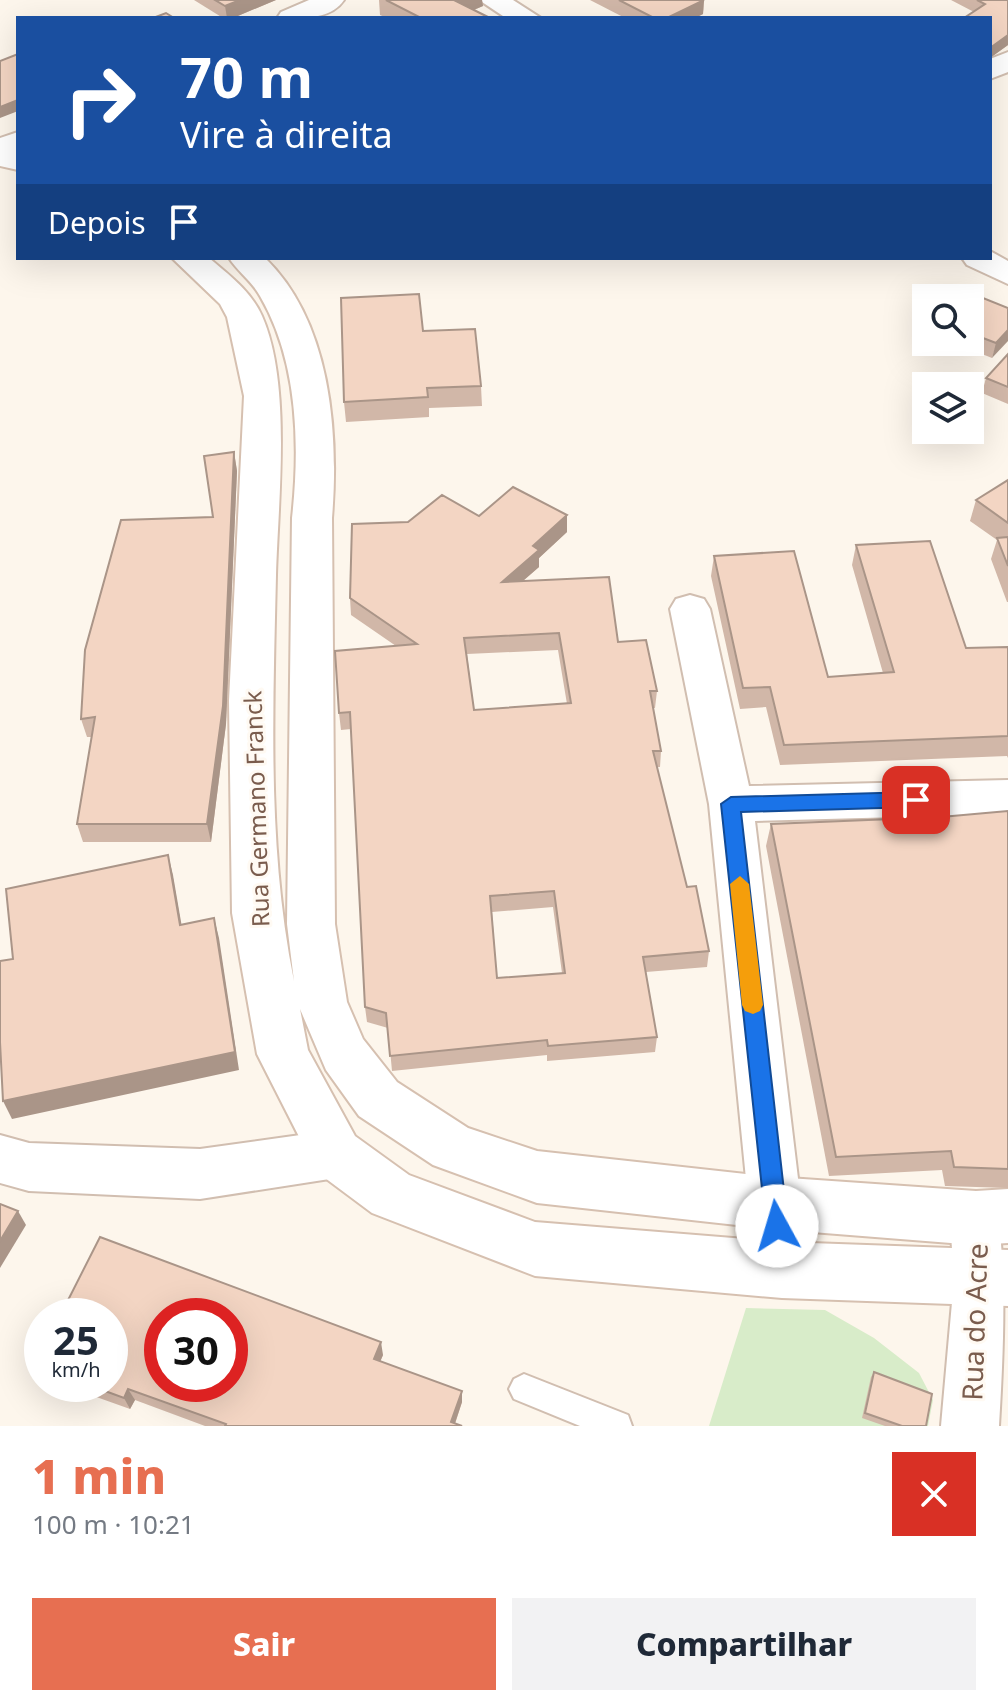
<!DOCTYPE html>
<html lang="pt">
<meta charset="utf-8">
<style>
:root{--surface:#fff;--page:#f2f2f3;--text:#1f2937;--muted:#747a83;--accent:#e76f51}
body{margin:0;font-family:"Noto Sans",sans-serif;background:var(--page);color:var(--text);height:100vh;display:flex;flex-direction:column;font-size:30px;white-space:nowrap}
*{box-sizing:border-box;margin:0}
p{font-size:26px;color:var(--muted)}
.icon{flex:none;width:44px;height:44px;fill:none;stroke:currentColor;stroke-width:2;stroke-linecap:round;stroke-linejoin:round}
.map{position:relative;height:1426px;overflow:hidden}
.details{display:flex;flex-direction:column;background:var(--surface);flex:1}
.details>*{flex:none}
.banner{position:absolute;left:16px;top:16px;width:976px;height:244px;border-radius:0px;box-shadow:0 8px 32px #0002;background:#1a4fa0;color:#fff;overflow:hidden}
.tools{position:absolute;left:912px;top:284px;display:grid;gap:16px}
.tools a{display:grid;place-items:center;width:72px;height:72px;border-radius:0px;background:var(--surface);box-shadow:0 8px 32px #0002;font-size:40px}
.speed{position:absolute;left:24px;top:1298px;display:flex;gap:16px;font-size:40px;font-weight:700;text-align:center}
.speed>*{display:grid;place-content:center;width:104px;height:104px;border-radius:50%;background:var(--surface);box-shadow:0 8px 32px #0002;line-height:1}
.speed small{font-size:20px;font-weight:400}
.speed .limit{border:12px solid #d22;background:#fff;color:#111}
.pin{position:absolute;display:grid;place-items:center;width:68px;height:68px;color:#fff;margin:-34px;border-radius:16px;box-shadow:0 4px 12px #0006}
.me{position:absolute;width:88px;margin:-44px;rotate:354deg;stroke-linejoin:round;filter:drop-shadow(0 0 6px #0008)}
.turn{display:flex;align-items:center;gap:28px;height:168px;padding:0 32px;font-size:36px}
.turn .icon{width:104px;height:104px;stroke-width:2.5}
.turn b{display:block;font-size:56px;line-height:68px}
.then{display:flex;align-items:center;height:76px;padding:0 32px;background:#0003;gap:16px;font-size:30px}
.round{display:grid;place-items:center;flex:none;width:84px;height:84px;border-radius:0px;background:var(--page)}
.summary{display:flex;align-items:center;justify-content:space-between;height:136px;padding:0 32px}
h1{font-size:48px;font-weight:800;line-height:60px;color:var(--accent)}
.primary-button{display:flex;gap:16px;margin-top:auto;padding:16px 32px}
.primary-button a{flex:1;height:92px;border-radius:0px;background:var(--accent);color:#fff;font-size:32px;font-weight:800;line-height:92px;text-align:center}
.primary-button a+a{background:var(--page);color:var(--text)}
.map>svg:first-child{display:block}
</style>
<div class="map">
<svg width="1008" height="1426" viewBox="0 0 1008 1426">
<rect width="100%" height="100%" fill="#fdf6ec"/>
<polygon fill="#d8ecc9" points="746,1308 825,1310 874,1338 919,1373 933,1400 928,1426 709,1426"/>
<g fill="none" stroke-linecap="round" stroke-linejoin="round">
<defs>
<polygon id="lane" points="524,1374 628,1415 632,1426 580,1426 514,1399 509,1389 514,1379"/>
<g id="street">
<path d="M309 0H344C330 21 299 18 277 18L281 12Z"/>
<polygon points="479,0 513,0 541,18 506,18"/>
<polygon points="1008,52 1008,72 990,79 990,59"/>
<polygon points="18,132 18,152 0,158 0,138"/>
<polygon points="990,251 1008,261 1008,284 967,265 962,258 990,258"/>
<polygon points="690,595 704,599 710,609 749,786 1008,780 1008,814 755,821 809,1270 801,1289 782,1296 763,1289 755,1270 709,804 670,609 676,599"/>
<polygon points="336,1130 354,1137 362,1154 354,1171 336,1178 200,1199 29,1191 0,1183 0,1135 29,1143 200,1149"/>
<path d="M976 1193 995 1200C1008 1262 1003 1359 999 1426H941L954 1280 950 1218 957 1200Z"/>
</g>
<g id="secondary">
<polygon points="0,148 18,152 18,170 0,166"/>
<path d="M172 258H209C229 275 251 291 262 316 292 384 278 501 276 575 273 710 267 849 294 981L287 924 292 518C300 445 298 361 260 296 252 281 238 272 229 258H265C331 322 339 432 332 518L335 924 347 1002 363 1039 397 1082 468 1128 537 1151 774 1177 976 1191 1008 1189V1243L976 1245 774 1229 537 1203 433 1165 359 1116 326 1070 300 1009 308 1050 355 1136 409 1175 535 1222 782 1242 1008 1250V1306L782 1298 535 1276 372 1213 317 1172 257 1054 232 913 229 701 244 396 227 317 220 304Z"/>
</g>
</defs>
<use href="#lane" stroke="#d1beb0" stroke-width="4"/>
<use href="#street" stroke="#d1beb0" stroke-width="4"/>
<use href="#secondary" stroke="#d6c0b0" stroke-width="4"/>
<use href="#lane" fill="#fff" fill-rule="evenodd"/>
<use href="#street" fill="#fff" fill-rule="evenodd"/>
<use href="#secondary" fill="#fff" fill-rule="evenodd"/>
</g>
<g fill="#d1b7a8" fill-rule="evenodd">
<polygon points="194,0 276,0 233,18 223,18"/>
<polygon points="379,0 482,0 483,6 474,10 490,18 387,18 380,15"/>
<polygon points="590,0 704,0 703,14 695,18 625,18"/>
<polygon points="951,0 1008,0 1008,45 990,58 990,18 974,12"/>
<polygon points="970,298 1008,308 992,358 952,342 970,342"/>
<polygon points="423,331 481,386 482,406 429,408 429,417 346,422 344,402"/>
<polygon points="1008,354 1008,404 982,393 986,378"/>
<polygon points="234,452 237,471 226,724 211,842 83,842 77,824 92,737 87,737 81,719 213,517"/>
<polygon points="1008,480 1008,602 1007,602 991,559 997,540 970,521 976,500"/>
<path d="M567 515V532L539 558V567L523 581 618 642 657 691 655 708H653L661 751 660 767H657L687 887 709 951 707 967 646 972 657 1037 655 1052 547 1061V1055L392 1071 388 1028 367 1022 365 1007 351 729 341 730 339 713 396 646 351 615 350 598 408 522 479 516ZM558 650 567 704 474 710 467 654ZM553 907 562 973 497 978 492 912Z"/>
<polygon points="856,545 966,648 1008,647 1008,758 1007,756 780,765 766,707 740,709 711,576 714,556 828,677 883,673 852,565"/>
<polygon points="1008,811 1008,1188 945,1186 942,1170 829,1176 766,846 771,824 941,817"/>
<polygon points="42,1352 42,1377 35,1366"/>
<polygon points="383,1355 380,1362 462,1402 455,1424 462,1426 205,1426 135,1400 130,1409 60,1384 110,1384"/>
<polygon points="874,1372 926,1426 885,1426 862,1418 871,1377"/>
</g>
<g fill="#aa9588">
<polygon points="240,0 276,0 233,18 227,18 225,6"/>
<polygon points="454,0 482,0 483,6 454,18"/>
<polygon points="704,0 703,14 695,18 667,18"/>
<polygon points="1008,35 1008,45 990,58 990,48"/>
<polygon points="18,100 18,111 0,118 0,107"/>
<polygon points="1008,330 1008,341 992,358 996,343"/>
<polygon points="234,452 237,471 226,724 211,842 207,824"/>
<polygon points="567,515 567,532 539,558 539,567 502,599 502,582 533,546"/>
<polygon points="168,855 173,875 185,945 180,925"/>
<polygon points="214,918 219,938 239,1070 12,1119 3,1101"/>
<polygon points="18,1211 26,1225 0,1268 0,1241"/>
<polygon points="381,1342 383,1355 376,1371 374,1359"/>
<polygon points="128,1389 135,1400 130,1409 124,1398"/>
<polygon points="462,1391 462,1402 454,1426 451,1422"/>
</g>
<g fill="#f3d5c3" stroke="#aa9588" stroke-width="2" fill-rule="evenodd">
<polygon points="215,0 240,0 225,6"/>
<polygon points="386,0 454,0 490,18 421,18"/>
<polygon points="619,0 704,0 667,18 654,18"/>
<polygon points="977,0 1008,0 1008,35 990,48 990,18 964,18 985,4"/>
<polygon points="166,13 174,18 153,18"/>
<polygon points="18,54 18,100 0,107 0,61"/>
<polygon points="419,294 423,331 475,329 481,386 427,388 428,397 344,402 341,298"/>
<polygon points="973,294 1008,308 1008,330 996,343 970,333 970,298"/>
<polygon points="1008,354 1008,387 986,378"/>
<polygon points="234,452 223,706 207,824 77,824 95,717 81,719 85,650 121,520 213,517 204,456"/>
<polygon points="1008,480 1008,523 976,500"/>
<path d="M513 487 567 515 533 546 539 550 502 582 609 577 618 642 646 640 657 691H650L661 751H653L687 887 696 886 709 951 643 957 657 1037 548 1046 547 1040 390 1056 386 1013 365 1007 350 712 339 713 335 651 417 644 350 598 352 524 408 522 442 495 479 516ZM559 633 571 703 474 710 464 638ZM554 891 565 973 497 978 490 896Z"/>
<polygon points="1008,537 1008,566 997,538"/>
<polygon points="930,541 966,648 1008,647 1008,736 784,745 770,687 743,688 714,556 794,551 828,677 894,672 856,545"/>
<polygon points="1008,811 1008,1169 954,1167 951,1151 836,1157 771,824 941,817"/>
<polygon points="168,855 180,925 214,918 235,1052 3,1101 0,1042 0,961 13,959 6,889"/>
<polygon points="0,1204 18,1211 0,1241"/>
<path d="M100 1237 381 1342 374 1359 462 1391 451 1422 462 1426H225L226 1424 128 1389 124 1398 86 1384H110V1316H60ZM162 1316H230V1384H162Z"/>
<polygon points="42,1352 42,1368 35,1366"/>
<polygon points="874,1372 932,1394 926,1426 902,1426 865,1413"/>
</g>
<polygon fill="#1a73e8" stroke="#114b97" stroke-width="2" points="916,792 925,800 916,807 741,812 788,1226 785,1234 777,1237 769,1234 766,1226 721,804 731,797"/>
<polygon fill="#f59e0b" points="740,876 749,884 763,1005 760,1011 753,1014 745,1011 742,1005 730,884"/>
<g text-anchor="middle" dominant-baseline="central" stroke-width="6" stroke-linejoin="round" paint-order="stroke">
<g font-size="24" fill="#7a5c4d" stroke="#fffaf3">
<text transform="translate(256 809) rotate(-92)">Rua Germano Franck</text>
</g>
<g font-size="28" fill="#7a5c4d" stroke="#fffaf3">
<text transform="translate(974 1322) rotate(-88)">Rua do Acre</text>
</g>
</g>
</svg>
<div class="tools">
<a><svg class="icon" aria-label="search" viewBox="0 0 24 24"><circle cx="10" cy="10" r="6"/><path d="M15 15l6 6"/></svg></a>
<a><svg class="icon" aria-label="layers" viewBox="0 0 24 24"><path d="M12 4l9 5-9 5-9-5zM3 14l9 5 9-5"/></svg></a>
</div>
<div class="speed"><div>25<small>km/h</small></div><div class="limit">30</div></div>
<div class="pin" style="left:916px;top:800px;background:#d93025"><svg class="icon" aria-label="arrive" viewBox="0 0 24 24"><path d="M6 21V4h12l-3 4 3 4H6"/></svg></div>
<svg class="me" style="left:777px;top:1226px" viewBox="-20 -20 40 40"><circle r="19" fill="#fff"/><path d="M0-13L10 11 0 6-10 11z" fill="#1a73e8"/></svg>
<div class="banner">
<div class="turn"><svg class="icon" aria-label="right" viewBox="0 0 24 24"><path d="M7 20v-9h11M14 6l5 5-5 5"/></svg><div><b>70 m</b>Vire à direita</div></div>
<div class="then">Depois<svg class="icon" aria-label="arrive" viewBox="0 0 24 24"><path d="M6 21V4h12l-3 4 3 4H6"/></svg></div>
</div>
</div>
<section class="details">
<div class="summary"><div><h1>1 min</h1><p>100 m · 10:21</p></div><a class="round" style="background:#d93025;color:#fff"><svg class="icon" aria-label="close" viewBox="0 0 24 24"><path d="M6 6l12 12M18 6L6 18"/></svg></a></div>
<div class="primary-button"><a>Sair</a><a>Compartilhar</a></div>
</section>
